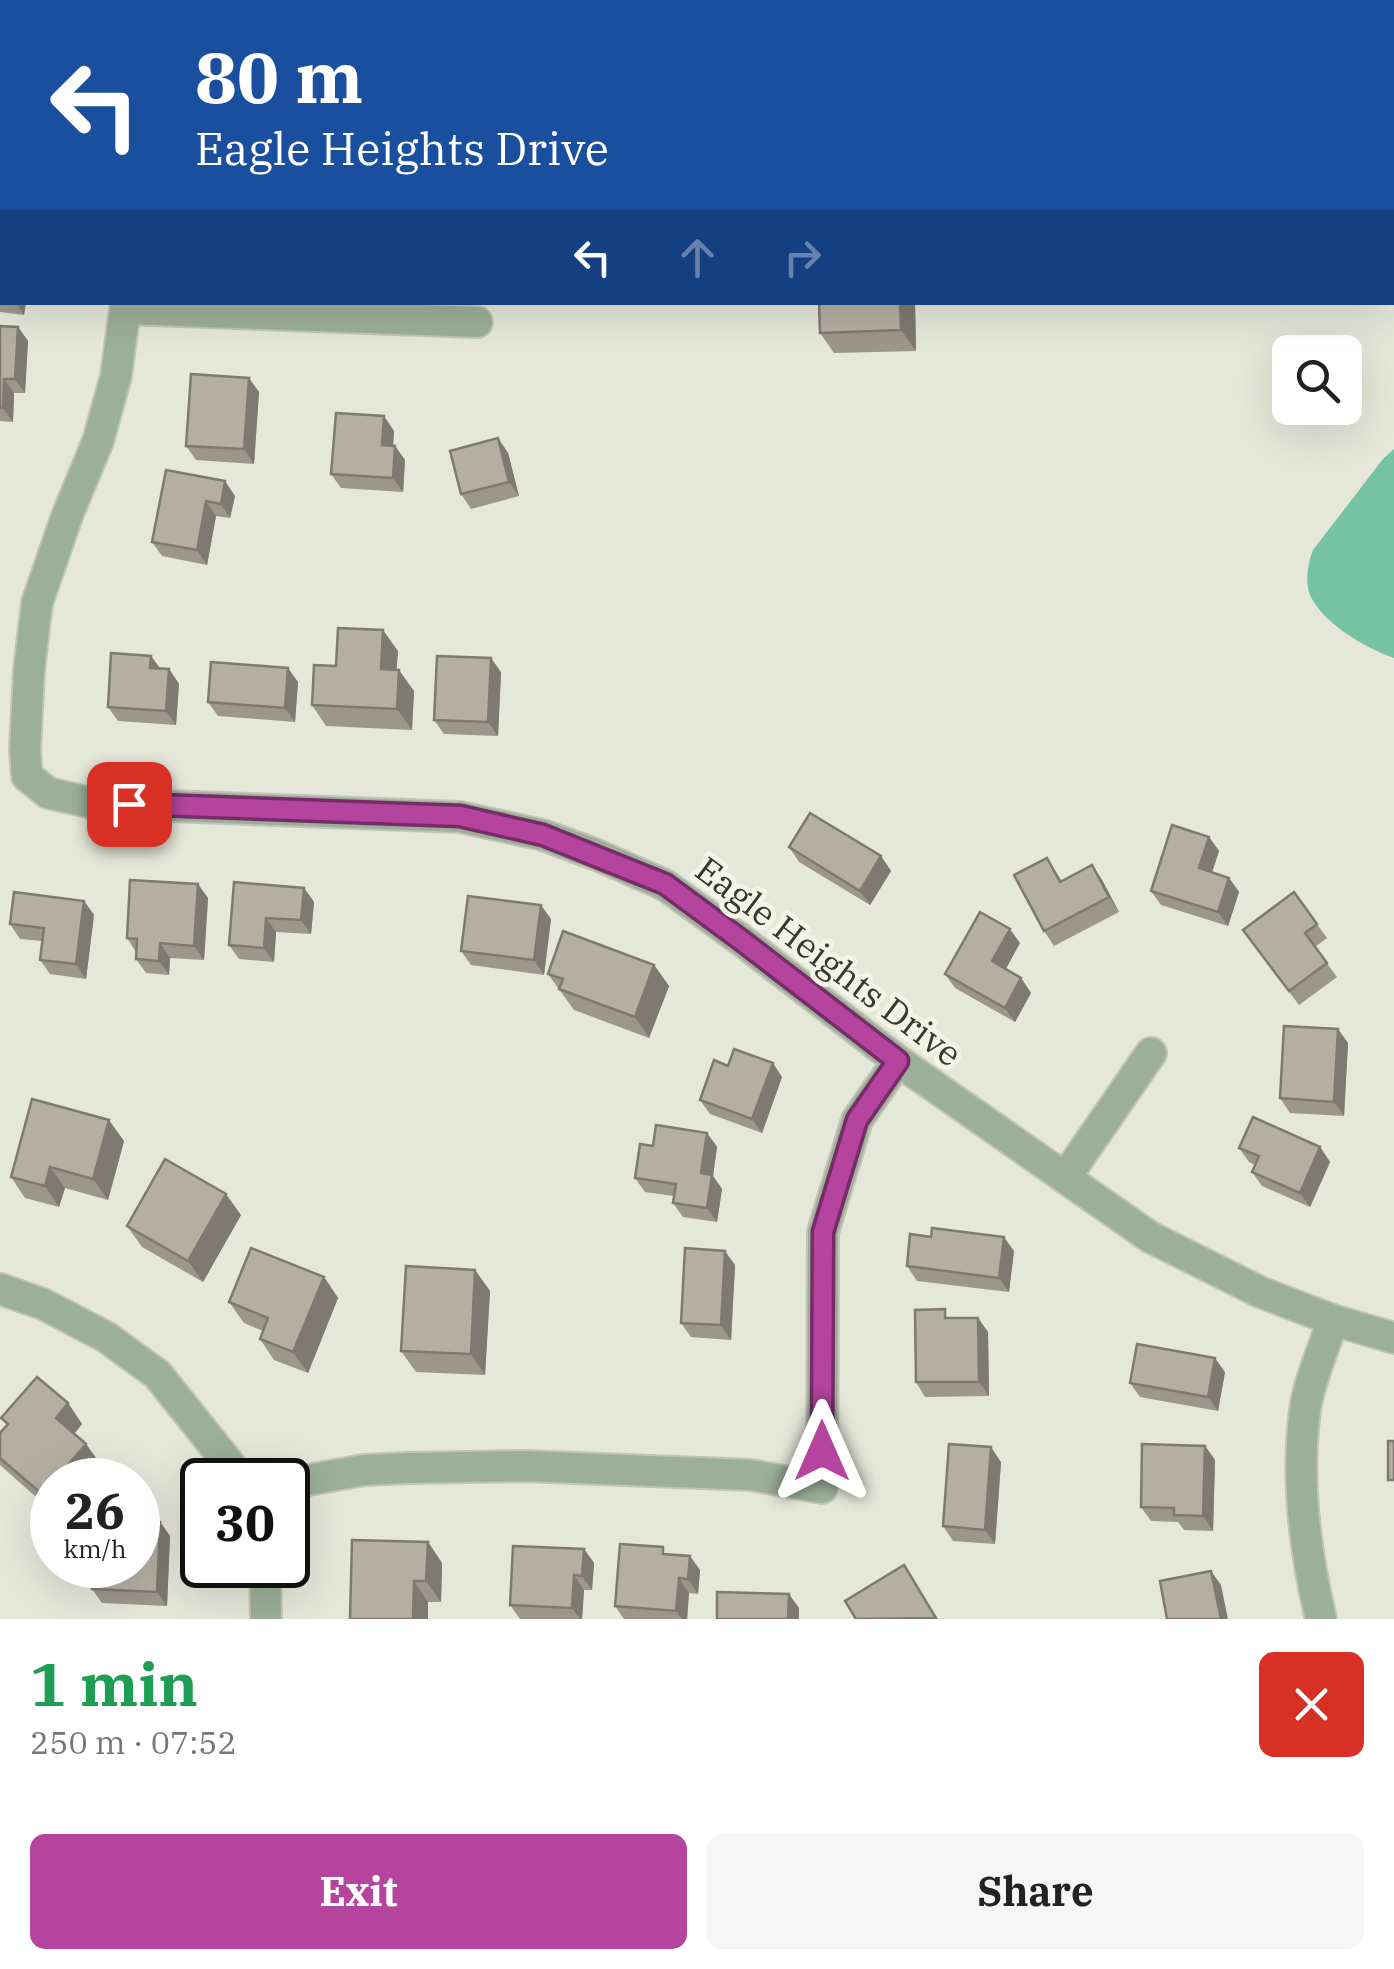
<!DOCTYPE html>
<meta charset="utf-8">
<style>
:root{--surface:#fff;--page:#f6f6f6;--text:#222;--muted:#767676;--accent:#b5449f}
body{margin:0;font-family:"IBM Plex Serif",serif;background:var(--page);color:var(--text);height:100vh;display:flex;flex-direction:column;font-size:38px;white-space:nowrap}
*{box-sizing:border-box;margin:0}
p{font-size:32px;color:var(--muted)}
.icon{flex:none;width:55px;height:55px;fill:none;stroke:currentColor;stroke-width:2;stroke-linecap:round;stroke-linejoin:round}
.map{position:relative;height:1619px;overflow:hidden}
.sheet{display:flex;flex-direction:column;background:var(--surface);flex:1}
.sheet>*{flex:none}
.top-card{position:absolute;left:0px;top:0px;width:1395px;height:305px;box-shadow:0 10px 40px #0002;background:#1a4fa0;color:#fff;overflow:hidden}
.buttons{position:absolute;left:1272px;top:335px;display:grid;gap:20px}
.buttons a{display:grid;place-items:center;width:90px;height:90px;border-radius:15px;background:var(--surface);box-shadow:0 10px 40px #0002;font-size:50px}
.speed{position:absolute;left:30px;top:1458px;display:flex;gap:20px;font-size:50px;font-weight:700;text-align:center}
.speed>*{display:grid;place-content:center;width:130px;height:130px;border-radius:50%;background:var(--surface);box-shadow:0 10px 40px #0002;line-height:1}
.speed small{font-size:25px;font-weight:400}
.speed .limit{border:5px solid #111;border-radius:15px;background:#fff;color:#111}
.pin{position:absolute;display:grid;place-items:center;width:85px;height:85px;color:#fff;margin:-42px;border-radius:20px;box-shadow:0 5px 15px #0006}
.me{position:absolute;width:110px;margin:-55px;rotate:0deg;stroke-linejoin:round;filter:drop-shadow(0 0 8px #0008)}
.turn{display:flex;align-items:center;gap:35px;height:210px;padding:0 30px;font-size:45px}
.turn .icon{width:130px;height:130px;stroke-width:2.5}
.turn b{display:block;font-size:70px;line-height:85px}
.lanes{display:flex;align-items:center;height:95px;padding:0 30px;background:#0003;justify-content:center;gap:50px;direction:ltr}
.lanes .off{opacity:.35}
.round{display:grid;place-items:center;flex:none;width:105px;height:105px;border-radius:15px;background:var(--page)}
.overview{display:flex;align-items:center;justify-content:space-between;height:170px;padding:0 30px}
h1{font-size:60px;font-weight:700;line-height:75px;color:#1e9e55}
.cta{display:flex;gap:20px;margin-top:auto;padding:20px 30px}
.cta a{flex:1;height:115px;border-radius:15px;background:var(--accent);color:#fff;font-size:40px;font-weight:700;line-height:115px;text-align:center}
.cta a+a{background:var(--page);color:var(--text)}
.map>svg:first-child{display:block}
</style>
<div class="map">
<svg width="1394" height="1619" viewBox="0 0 1394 1619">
<rect width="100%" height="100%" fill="#e5e7d9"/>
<path fill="#75c2a5" d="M1394 449V658C1366 648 1325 625 1311 597 1304 583 1308 563 1313 550L1383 459Z"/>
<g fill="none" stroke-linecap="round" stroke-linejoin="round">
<defs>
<g id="street">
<polyline points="68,0 69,2"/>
<polyline points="1165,0 1168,2"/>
<polyline points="1053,2 1055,0"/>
<polyline points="1392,103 1394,103"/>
<polyline points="126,302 116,376 98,441 67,516 37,603 29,670 25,750 27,776 48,793 92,803 460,817 543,835 597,855 665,885 741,940 898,1061 1150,1237 1260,1292 1333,1320 1394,1338"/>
<polyline points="126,309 477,322"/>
<polyline points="1065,1178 1151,1053"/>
<polyline points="0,1289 43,1304 106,1337 157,1374 242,1480"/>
<polyline points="288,1487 308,1480 364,1470 409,1468 525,1466 751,1475 822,1488 823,1232 857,1120 898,1061"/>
<polyline points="265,1565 266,1619"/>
<path d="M1321 1619C1305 1552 1296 1478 1305 1410 1309 1381 1324 1348 1333 1320"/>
</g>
</defs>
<use href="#street" stroke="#c2c4b8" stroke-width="34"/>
<use href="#street" stroke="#9caf98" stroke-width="30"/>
</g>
<g fill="#9c968b">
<polygon points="149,0 195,0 196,2 151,2"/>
<polygon points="0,135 2,135 2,221 0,222"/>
<polygon points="0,237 2,237 2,302 26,302 24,315 0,312"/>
<polygon points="915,302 916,351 834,353 820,333"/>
<polygon points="0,326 18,327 28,341 25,393 14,393 13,422 0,421"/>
<polygon points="259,392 254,464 196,460 186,446"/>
<polygon points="394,431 393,446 395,446 405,460 403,492 341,488 331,474"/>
<polygon points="498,438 508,453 519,496 471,509 461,494"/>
<polygon points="166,470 235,496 230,518 216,516 207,565 162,556 152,542"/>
<polygon points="398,651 396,670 414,691 412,730 326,726 312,705 336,666"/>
<polygon points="151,656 160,668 169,669 179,684 176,725 118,721 108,707"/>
<polygon points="501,672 498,736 444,734 434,720"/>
<polygon points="298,682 295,722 218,716 208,702"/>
<polygon points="1209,837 1219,851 1212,872 1229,878 1239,892 1228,926 1161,905 1151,891"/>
<polygon points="789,847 881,856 891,871 870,905 799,862"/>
<polygon points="1047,858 1062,881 1092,865 1102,880 1119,912 1054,946 1044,931"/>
<polygon points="304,888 314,902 311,934 276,932 274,962 239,959 229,945"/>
<polygon points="1294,892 1327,938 1315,947 1337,977 1299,1005 1243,930"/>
<polygon points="208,898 204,960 170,958 169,975 146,973 136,959 136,952 127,938"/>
<polygon points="84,901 94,915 86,979 50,974 40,960 42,941 20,939 10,924"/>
<polygon points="551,919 544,975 471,965 461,951"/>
<polygon points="1020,943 1005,969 1021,978 1031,993 1015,1022 955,988 945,974"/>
<polygon points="654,965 669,986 649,1038 574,1010 548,974"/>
<polygon points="1348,1043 1344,1116 1290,1113 1280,1098"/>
<polygon points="728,1066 782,1077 762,1133 710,1114 700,1100"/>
<polygon points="707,1133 717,1147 713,1176 722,1189 717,1222 683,1217 673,1203 674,1196 645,1192 635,1178 653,1146"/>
<polygon points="124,1141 108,1200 65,1188 59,1207 25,1198 11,1177"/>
<polygon points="1320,1147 1330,1162 1310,1207 1262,1186 1252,1172 1255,1165 1249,1162 1239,1148"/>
<polygon points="241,1215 203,1282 142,1247 127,1226"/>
<polygon points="931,1237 1014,1251 1009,1292 917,1281 907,1266"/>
<polygon points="735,1265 731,1340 691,1337 681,1323"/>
<polygon points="475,1270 490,1291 485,1375 416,1372 401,1351"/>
<polygon points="324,1277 338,1298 308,1373 274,1360 260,1339 263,1331 244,1323 229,1302"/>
<polygon points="951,1318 978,1318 988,1332 989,1396 925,1397 916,1382"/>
<polygon points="1225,1372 1218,1411 1140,1397 1130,1383"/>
<polygon points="68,1403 82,1424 74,1434 86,1444 101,1465 88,1480 52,1480 52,1511 0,1465 0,1433 7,1425 1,1418"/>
<polygon points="1205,1446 1215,1460 1213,1531 1184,1530 1178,1522 1151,1521 1141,1507"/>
<polygon points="1001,1462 995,1544 953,1541 943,1526"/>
<polygon points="160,1522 170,1536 167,1606 102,1603 92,1589"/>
<polygon points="428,1542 442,1563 441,1602 428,1602 428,1619 350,1619"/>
<polygon points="584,1549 594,1563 592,1590 584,1590 582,1619 520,1619 510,1605"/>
<polygon points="668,1554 700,1570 698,1594 689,1593 687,1619 624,1619 615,1606"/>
</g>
<g fill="#7f7a71">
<polygon points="922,0 938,0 937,2 924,2"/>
<polygon points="16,302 26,302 24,315"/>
<polygon points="900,302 915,302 916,351 901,330"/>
<polygon points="18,327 28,341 25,393 15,379"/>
<polygon points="249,378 259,392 254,464 244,449"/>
<polygon points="4,379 14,393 13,422 3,408"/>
<polygon points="384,416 394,431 392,459 382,445"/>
<polygon points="498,438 508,453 519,496 509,482"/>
<polygon points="395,446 405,460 403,492 393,478"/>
<polygon points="225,481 235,496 230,518 221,504"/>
<polygon points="206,501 216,516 207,565 197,550"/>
<polygon points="383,630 398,651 395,690 381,669"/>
<polygon points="151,656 161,670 150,668"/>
<polygon points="491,658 501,672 498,736 488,722"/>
<polygon points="288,668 298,682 295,722 285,708"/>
<polygon points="169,669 179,684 176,725 166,711"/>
<polygon points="399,670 414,691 412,730 397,709"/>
<polygon points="1209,837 1219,851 1209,882 1199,868"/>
<polygon points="881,856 891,871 870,905 860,891"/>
<polygon points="1092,865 1102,880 1119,912 1109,897"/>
<polygon points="1229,878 1239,892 1228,926 1218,912"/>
<polygon points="198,884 208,898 204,960 194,946"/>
<polygon points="304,888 314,902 311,934 301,920"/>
<polygon points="84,901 94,915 86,979 76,964"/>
<polygon points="541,905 551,919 544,975 534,960"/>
<polygon points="266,918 276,932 274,962 264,948"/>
<polygon points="1010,929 1020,943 1002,976 992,961"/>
<polygon points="160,943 170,958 169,975 159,961"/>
<polygon points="654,965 669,986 649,1038 635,1017"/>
<polygon points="1021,978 1031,993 1015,1022 1005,1008"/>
<polygon points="1338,1029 1348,1043 1344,1116 1334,1102"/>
<polygon points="773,1063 782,1077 762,1133 752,1119"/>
<polygon points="109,1120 124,1141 108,1200 93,1179"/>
<polygon points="707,1133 717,1147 713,1176 722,1189 717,1222 707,1208 701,1173"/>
<polygon points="1320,1147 1330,1162 1310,1207 1300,1193"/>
<polygon points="50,1167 65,1188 59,1207 45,1186"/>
<polygon points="226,1194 241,1215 203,1282 188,1261"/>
<polygon points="1004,1237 1014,1251 1009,1292 999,1278"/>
<polygon points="725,1251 735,1265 731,1340 721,1325"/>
<polygon points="475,1270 490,1291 485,1375 471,1354"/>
<polygon points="324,1277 338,1298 308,1373 293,1352"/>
<polygon points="978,1318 988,1332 989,1396 979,1382"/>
<polygon points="1215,1358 1225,1372 1218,1411 1208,1397"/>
<polygon points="68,1403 82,1424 70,1439 56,1418"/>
<polygon points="86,1444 101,1465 88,1480 55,1480"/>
<polygon points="1205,1446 1215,1460 1213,1531 1203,1516"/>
<polygon points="991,1447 1001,1462 995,1544 985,1530"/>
<polygon points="52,1483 52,1508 43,1495"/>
<polygon points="160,1522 170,1536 167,1606 157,1592"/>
<polygon points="428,1542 442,1563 441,1602 426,1581"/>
<polygon points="584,1549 594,1563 592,1590 582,1576"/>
<polygon points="690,1556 700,1570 698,1594 688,1579"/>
<polygon points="1211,1571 1221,1585 1228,1619 1221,1619"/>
<polygon points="574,1575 584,1590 582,1619 580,1619 572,1608"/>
<polygon points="679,1578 689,1593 687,1619 682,1619 676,1611"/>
<polygon points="414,1581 428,1602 428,1619 413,1619"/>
<polygon points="789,1594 799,1608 799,1619 788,1619"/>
</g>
<g fill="#b5afa2" stroke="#7f7a71" stroke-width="2.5">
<polygon points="1350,0 1394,0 1394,5 1392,5 1392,2 1350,2"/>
<rect x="0" y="135" width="2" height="71"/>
<rect x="1392" y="177" width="2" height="77"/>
<rect x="0" y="237" width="2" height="62"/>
<polygon points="819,302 900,302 901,330 820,333"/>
<polygon points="0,326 18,327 15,379 4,379 3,408 0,408"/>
<polygon points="191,374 249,378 244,449 186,446"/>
<polygon points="336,413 384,416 382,445 395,446 393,478 331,474"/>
<polygon points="498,438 509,482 461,494 450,451"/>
<polygon points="166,470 225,481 221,504 206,501 197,550 152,542"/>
<polygon points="338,628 383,630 381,669 399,670 397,709 312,705 314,665 336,666"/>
<polygon points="111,653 151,656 150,668 169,669 166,711 108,707"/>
<polygon points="437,656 491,658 488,722 434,720"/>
<polygon points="211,662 288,668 285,708 208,702"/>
<polygon points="810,813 881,856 860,891 789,847"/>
<polygon points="1172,825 1209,837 1199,868 1229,878 1218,912 1151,891"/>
<polygon points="1047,858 1060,882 1092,865 1109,897 1044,931 1014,875"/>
<polygon points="130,880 198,884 194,946 160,943 159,961 136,959 137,939 127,938"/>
<polygon points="234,882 304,888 301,920 266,918 264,948 229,945"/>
<polygon points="14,892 84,901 76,964 40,960 44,928 10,924"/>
<polygon points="1294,892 1317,924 1305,933 1327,963 1289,991 1243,930"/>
<polygon points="468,896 541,905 534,960 461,951"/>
<polygon points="980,912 1010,929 992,961 1021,978 1005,1008 945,974"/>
<polygon points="563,931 654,965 635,1017 559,989 563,979 548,974"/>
<polygon points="1284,1026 1338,1029 1334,1102 1280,1098"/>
<polygon points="734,1049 773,1063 752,1119 700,1100 714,1060 728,1066"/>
<polygon points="32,1099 109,1120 93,1179 50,1167 45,1186 11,1177"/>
<polygon points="1253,1117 1320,1147 1300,1193 1252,1172 1259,1156 1239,1148"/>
<polygon points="656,1125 707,1133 701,1173 712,1175 707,1208 673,1203 676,1184 635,1178 640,1144 653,1146"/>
<polygon points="165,1159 226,1194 188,1261 127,1226"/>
<polygon points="932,1228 1004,1237 999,1278 907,1266 910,1234 931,1237"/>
<polygon points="251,1248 324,1277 293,1352 260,1339 268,1318 229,1302"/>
<polygon points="685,1248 725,1251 721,1325 681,1323"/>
<polygon points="406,1266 475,1270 471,1354 401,1351"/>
<polygon points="945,1309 945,1318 978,1318 979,1382 916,1382 915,1310"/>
<polygon points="1137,1344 1215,1358 1208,1397 1130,1383"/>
<polygon points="37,1377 68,1403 56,1418 86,1444 55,1480 52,1480 52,1483 43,1495 0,1458 0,1433 8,1424 1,1418"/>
<rect x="1388" y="1441" width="6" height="39"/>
<polygon points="949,1444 991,1447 985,1530 943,1526"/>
<polygon points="1142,1444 1205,1446 1203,1516 1174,1515 1174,1508 1141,1507"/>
<polygon points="138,1521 160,1522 157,1592 92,1589 93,1565 138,1565"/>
<polygon points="352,1540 428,1542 426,1581 414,1581 413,1619 350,1619"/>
<polygon points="620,1544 663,1547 663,1554 690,1556 688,1579 679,1578 676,1611 615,1606"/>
<polygon points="513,1546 584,1549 582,1576 574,1575 572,1608 510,1605"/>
<polygon points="904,1565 936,1618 856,1619 845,1601"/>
<polygon points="1211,1571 1221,1619 1167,1619 1160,1581"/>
<polygon points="717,1592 789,1594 788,1619 717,1619"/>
</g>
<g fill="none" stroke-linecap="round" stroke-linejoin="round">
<defs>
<polyline id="route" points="129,804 460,816 543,835 665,884 741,940 898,1061 857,1120 823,1232 822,1451"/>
</defs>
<use href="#route" stroke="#762c67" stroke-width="25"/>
<use href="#route" stroke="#b5449f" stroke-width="18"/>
</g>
<g text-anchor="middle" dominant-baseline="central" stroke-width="10" stroke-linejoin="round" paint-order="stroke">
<g font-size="35" fill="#373832" stroke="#f2f4e6">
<text transform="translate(829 961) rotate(37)">Eagle Heights Drive</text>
</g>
</g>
</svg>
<div class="buttons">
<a><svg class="icon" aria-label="search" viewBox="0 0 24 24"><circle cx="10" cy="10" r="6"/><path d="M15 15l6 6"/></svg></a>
</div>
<div class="speed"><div>26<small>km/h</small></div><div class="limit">30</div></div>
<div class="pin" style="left:129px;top:804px;background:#d93025"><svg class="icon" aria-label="arrive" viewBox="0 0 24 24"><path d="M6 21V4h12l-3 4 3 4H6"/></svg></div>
<svg class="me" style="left:822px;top:1451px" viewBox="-20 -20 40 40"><path d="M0-17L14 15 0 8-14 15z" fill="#b5449f" stroke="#fff" stroke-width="4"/></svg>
<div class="top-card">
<div class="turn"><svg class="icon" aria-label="left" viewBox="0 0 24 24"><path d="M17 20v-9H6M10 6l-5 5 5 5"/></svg><div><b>80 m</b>Eagle Heights Drive</div></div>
<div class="lanes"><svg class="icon" aria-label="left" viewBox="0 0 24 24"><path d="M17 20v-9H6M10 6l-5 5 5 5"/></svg><svg class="icon off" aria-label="ahead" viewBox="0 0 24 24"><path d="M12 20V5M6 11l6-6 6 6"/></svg><svg class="icon off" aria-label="right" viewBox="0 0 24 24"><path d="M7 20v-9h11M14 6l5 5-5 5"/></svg></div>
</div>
</div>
<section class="sheet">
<div class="overview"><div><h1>1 min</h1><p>250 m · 07:52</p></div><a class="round" style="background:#d93025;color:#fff"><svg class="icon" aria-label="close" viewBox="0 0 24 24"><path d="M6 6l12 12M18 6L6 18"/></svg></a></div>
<div class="cta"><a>Exit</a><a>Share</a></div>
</section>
